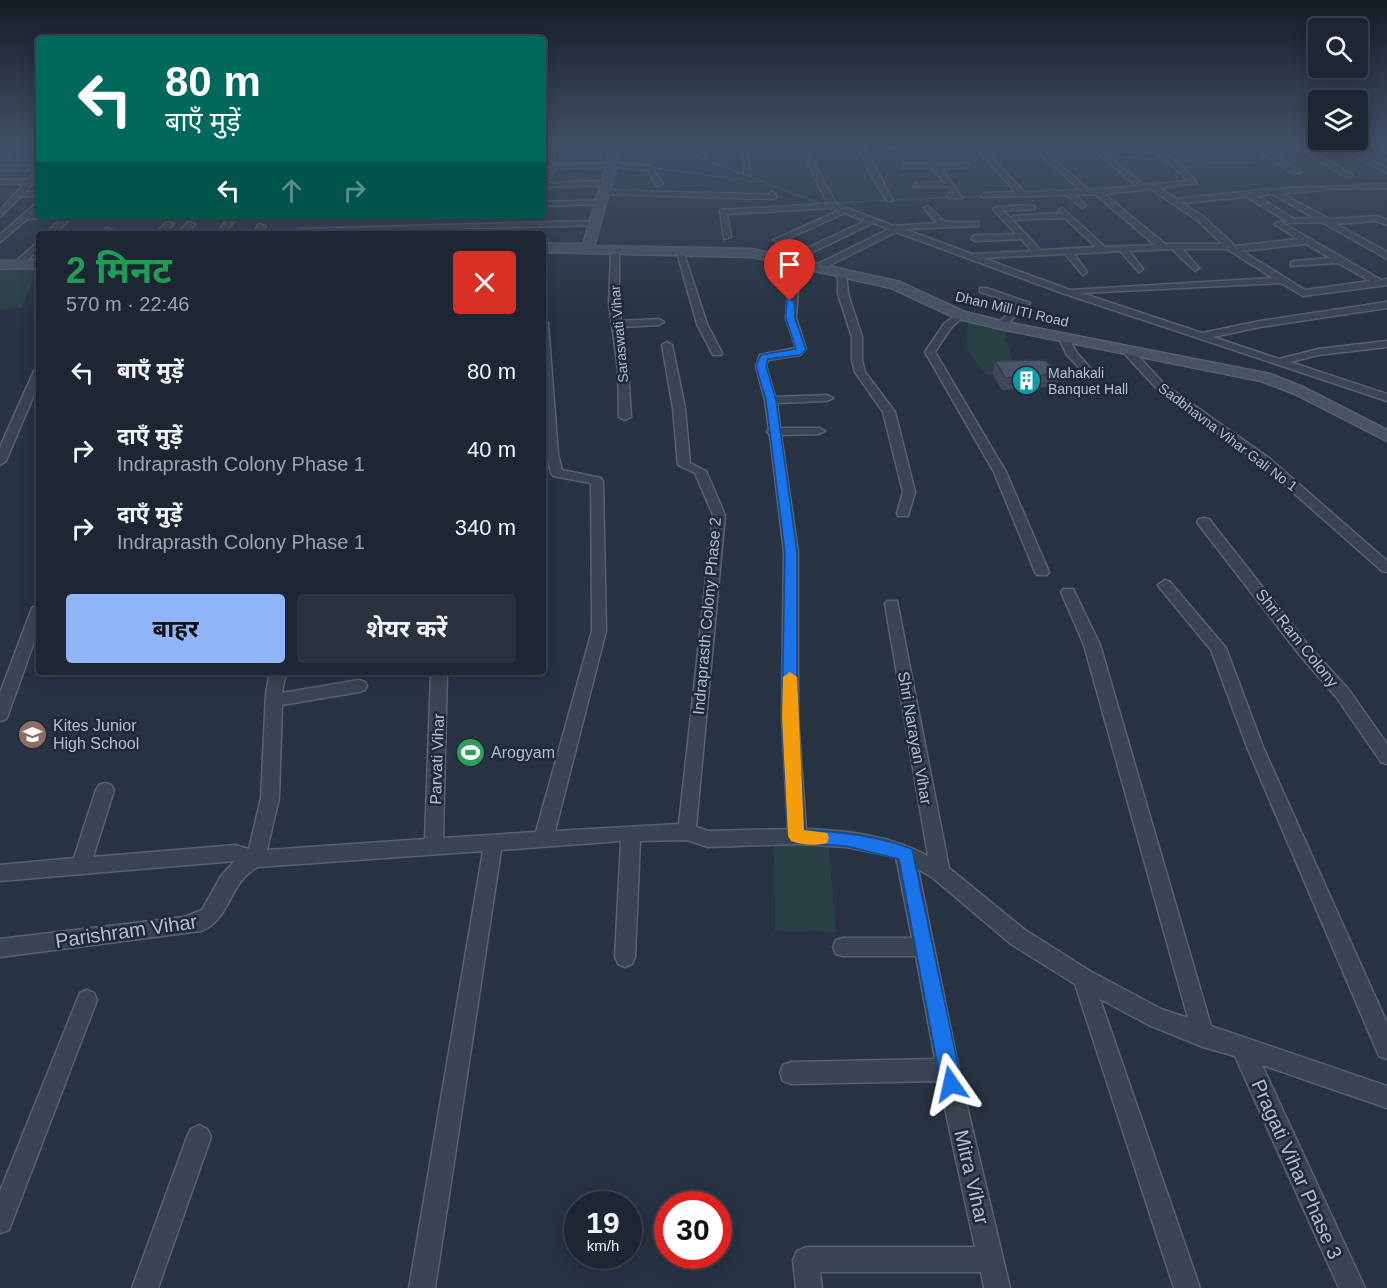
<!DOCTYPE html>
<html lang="hi">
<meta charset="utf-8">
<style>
:root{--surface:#1d2632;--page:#2a323e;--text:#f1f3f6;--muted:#a0a5ac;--line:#3b434d;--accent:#91b5f9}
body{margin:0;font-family:Helvetica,"Noto Sans Devanagari",sans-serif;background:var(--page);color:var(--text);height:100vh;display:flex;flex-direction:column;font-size:22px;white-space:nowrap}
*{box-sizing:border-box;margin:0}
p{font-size:20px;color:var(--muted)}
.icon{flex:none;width:33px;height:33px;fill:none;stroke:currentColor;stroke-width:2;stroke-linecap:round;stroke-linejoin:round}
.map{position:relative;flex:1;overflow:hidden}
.drawer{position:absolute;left:36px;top:231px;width:510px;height:444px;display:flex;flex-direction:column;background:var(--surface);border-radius:6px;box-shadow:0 3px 15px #0003,0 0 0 2px var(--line)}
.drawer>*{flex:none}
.guide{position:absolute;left:36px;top:36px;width:510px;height:183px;border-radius:6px;box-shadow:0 3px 15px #0003,0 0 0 2px var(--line);background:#00695c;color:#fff;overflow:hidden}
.buttons{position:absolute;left:1308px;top:18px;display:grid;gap:12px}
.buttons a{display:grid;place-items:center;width:60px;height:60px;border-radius:6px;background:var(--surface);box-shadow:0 3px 15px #0003,0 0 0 2px var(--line);font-size:30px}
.speed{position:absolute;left:564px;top:1191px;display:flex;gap:12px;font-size:30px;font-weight:700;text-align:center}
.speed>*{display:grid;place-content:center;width:78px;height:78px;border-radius:50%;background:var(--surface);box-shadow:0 3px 15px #0003,0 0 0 2px var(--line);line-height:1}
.speed small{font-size:15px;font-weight:400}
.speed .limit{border:9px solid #d22;background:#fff;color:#111}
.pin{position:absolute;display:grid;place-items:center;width:51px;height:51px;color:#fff;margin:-62px -26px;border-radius:50% 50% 50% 0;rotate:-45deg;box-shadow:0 0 6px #0007}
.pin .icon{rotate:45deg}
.me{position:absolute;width:66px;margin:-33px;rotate:349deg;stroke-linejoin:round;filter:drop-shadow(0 0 4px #0008)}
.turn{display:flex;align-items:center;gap:21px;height:126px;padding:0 30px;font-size:27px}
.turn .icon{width:78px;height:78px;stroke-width:2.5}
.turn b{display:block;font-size:42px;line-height:51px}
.lanes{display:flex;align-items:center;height:57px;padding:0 30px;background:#0003;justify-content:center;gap:30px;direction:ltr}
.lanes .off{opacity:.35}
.round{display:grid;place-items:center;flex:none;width:63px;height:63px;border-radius:6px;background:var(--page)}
.headline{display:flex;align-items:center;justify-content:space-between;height:102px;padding:0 30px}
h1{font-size:36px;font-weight:700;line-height:45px;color:#1e9e55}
.button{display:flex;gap:12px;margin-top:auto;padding:12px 30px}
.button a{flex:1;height:69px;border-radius:6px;background:var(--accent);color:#111;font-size:24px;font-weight:700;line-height:69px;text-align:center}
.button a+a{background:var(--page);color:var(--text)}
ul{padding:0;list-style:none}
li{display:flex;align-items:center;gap:18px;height:78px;padding:0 30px}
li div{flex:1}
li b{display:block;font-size:22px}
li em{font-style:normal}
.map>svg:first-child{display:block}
</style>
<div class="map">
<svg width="1387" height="1288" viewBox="0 0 1387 1288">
<rect width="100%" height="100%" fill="#273243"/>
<g fill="#294044">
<polygon points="38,269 22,307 0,310 0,271"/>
<polygon points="968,319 1007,329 1005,342 1008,343 1012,360 1040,360 1053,375 986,375 967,351"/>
<polygon points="774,844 829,848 836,932 775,931"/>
</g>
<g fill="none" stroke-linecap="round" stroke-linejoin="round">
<g stroke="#3d4e6c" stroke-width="2">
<polyline points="662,143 678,149"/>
<polyline points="691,154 826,206"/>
<polyline points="1106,156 1163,160"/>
<polyline points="1176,161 1253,163"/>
<polyline points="654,168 758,182"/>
<polyline points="834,203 980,196"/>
</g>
<defs>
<g id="street">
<polygon points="15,143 22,143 0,162 0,156"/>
<polygon points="549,143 555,143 553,165 612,163 651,166 663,184 656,186 648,170 609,167 553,169 551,178 545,178 543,165 546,165"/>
<polygon points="662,143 671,143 696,152 696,143 702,143 704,153 695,156"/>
<polygon points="740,143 746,143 751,176 744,174"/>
<path d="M798 143H804L836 204 894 226 937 223 924 208 928 206 945 222H978V226H975L904 229 972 254 1032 251 1021 239 975 241 971 238 975 235 1016 234 993 209 997 207 1031 205 1035 207 1034 209 1003 211 1010 218 1014 216 1061 213 1058 210 1062 208 1105 247 1155 245 1095 194 1075 195 1086 206 1082 208 1067 195 981 197 984 193 1016 192 970 143H977L1024 192 1080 190 1028 143H1035L1089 190 1136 186 1086 143H1093L1144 185 1188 181 1181 173 1144 143C1160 143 1187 170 1197 183L1160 188 1176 199 1273 189 1387 184V188L1330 189 1283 194 1329 219 1377 216 1387 220V225L1376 221 1336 224 1387 252V259L1322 222 1289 223 1247 197 1182 203 1203 216 1235 246 1298 239 1274 224 1281 222 1381 280 1387 279V285L1303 296 1281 283 1081 293 1202 333 1260 321 1387 302V308L1260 327 1213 337 1279 359 1318 349 1387 341V347L1318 355 1290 362 1387 394V401L1062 293 896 232 822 269H816V265L889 229 873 223 790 263H784V259L865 221 845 213 780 242 773 240 838 211 832 208 727 214 731 237 724 239 720 210 828 204ZM1151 189 1197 220 1222 244H1165L1104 194ZM1273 194 1314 218 1294 219 1257 196ZM1065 218 1096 247 1041 250 1012 220ZM1306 244 1330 258 1294 261 1291 262V266L1338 263 1370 281 1305 290 1242 251ZM1172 249 1195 271 1199 268 1182 249H1227L1273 278 1070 290 983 258 1065 254 1083 275 1087 272 1074 254 1120 251 1139 272 1143 269 1129 251Z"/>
<polygon points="857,143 863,143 893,201 887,201 871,176"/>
<polygon points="915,143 922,143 924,146 950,147 948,150 927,150 939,165 969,164 966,168 942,169 962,198 948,198 948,194 953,194 948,186 913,187 916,183 944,182 932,168 902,168 905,164 930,164 920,150 890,148 917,146"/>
<polygon points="1245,143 1253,143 1301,172 1294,174"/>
<polygon points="1291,143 1299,143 1353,175 1346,177"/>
<polygon points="1329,143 1337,143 1387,168 1387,173"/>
<polygon points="1366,143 1375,143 1387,148 1387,152"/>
<polygon points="616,147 653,147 656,149 653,151 614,150"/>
<polygon points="0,166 39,166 39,176 25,192 39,192 39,196 21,196 0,217 0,210 25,183 0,184 0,180 29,179 37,170 0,170"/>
<polygon points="608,181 611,185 543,187 543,183"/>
<polygon points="606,190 769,195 772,191 777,197 773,199 603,194"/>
<polygon points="603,200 607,202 606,204 543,206 543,202"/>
<polygon points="36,203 39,203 39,209 33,214 55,216 54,218 27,219 0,242 0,235"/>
<polygon points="64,216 73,216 54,234 45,234"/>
<polygon points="230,216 238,216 224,234 216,234"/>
<polygon points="596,221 600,223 599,225 298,233 294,231 298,229"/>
<polygon points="167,222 174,224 163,234 154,234"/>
<polygon points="188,222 195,224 186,234 177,234"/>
<polygon points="259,224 266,226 261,234 253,234"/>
<polygon points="106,228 113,230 110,234 101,234"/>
<polygon points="39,241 39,249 20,267 14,267 14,263"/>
<polygon points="615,248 619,251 619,303 621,321 659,319 664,322 659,325 622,327 628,369 631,417 625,420 619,417 618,369 609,303 611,251"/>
<polygon points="676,249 683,251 707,324 722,353 721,355 713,355 697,324"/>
<path d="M777 256 781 259 798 289 796 318 806 349 800 355 768 360 766 366 775 397 827 395 833 398 827 401 777 403 780 428H819L825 431 819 434 781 435 798 552V718L806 829C848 831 890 835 928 856L885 604 887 601H897L949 868 1025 930 1090 971 1161 1009 1188 1018 1084 645 1061 592 1063 589H1073L1100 645 1211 1026 1387 1086V1108L1262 1065 1365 1288H1339L1235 1056 1203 1047 1149 1025 1100 999 1200 1288H1174L1075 984 1011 944 933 878 918 869 962 1085 1010 1288H984L981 1272H820L822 1288H796L793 1260 797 1251 806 1247H975L939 1081 791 1084 783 1081 780 1073 783 1065 791 1062 935 1059 916 956H843L836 954 833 947 836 940 843 938H912L896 857 846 847 797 844 708 847 687 840 640 841 635 957 632 964 625 967 618 964 615 957 621 841 501 850 435 1288H409L483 851 258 867C229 881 231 920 201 931L0 957V939L184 917 202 910 221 876 235 861 0 881V865L74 858 96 790 99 785 105 783 111 785 114 790 93 857 235 845 249 849 261 798 266 693 270 672H286L282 693 359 680 365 682 367 686 365 690 359 692 282 705 279 798 267 850 425 839 431 672H447L443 838 536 832 592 631V612L591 483 553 476 551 473C538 424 543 370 543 320L548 323 558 454 562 470 601 478 603 481 606 631 555 831 679 824 713 515 695 473 678 465 673 408 662 345 667 342 672 345 685 408 690 463 706 471 725 515 696 827 708 831 788 829 782 718 784 552 770 435 767 432 769 429 765 400 756 366 760 355 796 348 786 318 788 289 773 259Z"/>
<polygon points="842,269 846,272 848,294 862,337 862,360 865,372 895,412 915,492 908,516 898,516 897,513 903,492 883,412 855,372 852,360 852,337 838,294 838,272"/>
<polygon points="980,288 986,288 1030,303 1004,327 998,327 998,323 1018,304 980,292"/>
<polygon points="960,312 965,315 951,328 935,352 1006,472 1049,572 1047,575 1037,575 1035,572 994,472 925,352 944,324"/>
<polygon points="1060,336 1068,336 1076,352 1094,372 1093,374 1085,374 1067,355 1059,338"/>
<polygon points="1122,347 1130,347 1165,385 1269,458 1387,561 1387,572 1382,571 1261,464 1157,389 1122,351"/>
<polygon points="39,368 39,383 6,461 0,465 0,447 34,371"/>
<polygon points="1204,518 1209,519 1308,645 1349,690 1387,744 1387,764 1381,762 1337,698 1298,653 1199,525 1197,522 1199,519"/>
<polygon points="1165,580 1170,582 1226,648 1263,747 1387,1023 1387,1059 1379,1056 1247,747 1211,650 1160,588 1158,585"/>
<polygon points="39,603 39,628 8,715 6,719 0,721 0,693 32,608"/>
<polygon points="87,990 94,993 97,1000 9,1230 0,1233 0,1191 80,993"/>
<polygon points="199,1125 207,1129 211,1137 158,1288 132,1288 187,1137 191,1129"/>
</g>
<g id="secondary">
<polygon points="613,143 623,143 594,246 752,249 900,282 965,312 1001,321 1270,374 1305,388 1387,430 1387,441 1295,394 1261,381 1001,329 955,318 891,288 752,257 543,252 543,244 583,244"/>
<polygon points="39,260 39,268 0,269 0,261"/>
</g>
</defs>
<use href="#street" stroke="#596270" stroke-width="3"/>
<use href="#secondary" stroke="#596270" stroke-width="3"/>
<use href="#street" fill="#3b4452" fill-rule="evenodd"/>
<use href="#secondary" fill="#495366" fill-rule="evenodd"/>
</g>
<polygon fill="#40495a" points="995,361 1060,374 1056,386 1002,390 992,373"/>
<polygon fill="#4b5569" stroke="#343c4a" stroke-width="1.5" points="1045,360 1060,374 1005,378 995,361"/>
<linearGradient id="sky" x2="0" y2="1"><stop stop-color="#151c25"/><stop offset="0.44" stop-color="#414f66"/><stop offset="1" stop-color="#414f66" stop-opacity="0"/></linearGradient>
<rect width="1387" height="323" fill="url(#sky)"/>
<path fill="#1a73e8" stroke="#114b97" stroke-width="1.5" d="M787 299 794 301 795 318 806 350 799 355 768 359 766 366 776 400 797 552V718L804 830C842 832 876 836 912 849L962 1084 959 1092 951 1095 944 1092 941 1084 899 859 846 846 796 843 791 841 788 836 782 718 785 552 766 400 756 366 761 355 796 349 786 318Z"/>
<path fill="#f59e0b" d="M790 672 797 677 804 830 827 833 829 838 827 843C816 846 801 845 791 841L788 836 782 718 783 677Z"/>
<defs>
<symbol id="building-disc" viewBox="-11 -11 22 22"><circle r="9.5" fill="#0f9aa8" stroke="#202938"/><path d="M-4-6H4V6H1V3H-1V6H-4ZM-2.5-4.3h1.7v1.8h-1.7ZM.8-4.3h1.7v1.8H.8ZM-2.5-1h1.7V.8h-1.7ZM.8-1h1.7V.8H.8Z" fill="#fff"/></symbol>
<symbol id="school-disc" viewBox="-11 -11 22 22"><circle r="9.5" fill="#8d6e63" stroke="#202938"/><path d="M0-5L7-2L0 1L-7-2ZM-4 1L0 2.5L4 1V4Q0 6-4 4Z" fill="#fff"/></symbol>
<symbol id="stadium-disc" viewBox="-11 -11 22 22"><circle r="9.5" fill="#2e9e5b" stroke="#202938"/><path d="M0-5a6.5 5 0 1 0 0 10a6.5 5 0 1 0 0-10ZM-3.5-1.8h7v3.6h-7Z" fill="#fff"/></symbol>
</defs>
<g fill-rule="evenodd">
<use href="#building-disc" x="1010" y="364" width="33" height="33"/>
<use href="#school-disc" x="16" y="718" width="33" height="33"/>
<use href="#stadium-disc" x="454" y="736" width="33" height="33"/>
</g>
<g text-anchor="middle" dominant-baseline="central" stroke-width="5" stroke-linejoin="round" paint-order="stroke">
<g font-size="14" fill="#b8bfcc" stroke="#202938">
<text transform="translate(1012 309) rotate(13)">Dhan Mill ITI Road</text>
<text transform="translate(619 334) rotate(-95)">Saraswati Vihar</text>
<text transform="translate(1228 437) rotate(37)">Sadbhavna Vihar Gali No 1</text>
</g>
<g font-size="14" fill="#b8bfcc" stroke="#202938" text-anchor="start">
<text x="1048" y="373">Mahakali<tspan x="1048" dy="16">Banquet Hall</tspan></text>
</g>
<g font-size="16" fill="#b8bfcc" stroke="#202938">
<text transform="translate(707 616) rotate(-85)">Indraprasth Colony Phase 2</text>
<text transform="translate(1297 638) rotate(51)">Shri Ram Colony</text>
<text transform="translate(915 738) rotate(80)">Shri Narayan Vihar</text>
<text transform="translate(437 759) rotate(-88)">Parvati Vihar</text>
</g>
<g font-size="16" fill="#b8bfcc" stroke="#202938" text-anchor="start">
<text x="53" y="725">Kites Junior<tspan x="53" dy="18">High School</tspan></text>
<text x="491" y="752">Arogyam</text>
</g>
<g font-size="20" fill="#b8bfcc" stroke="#202938">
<text transform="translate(126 931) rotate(-8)">Parishram Vihar</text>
<text transform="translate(1297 1169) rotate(66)">Pragati Vihar Phase 3</text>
<text transform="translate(972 1177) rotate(77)">Mitra Vihar</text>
</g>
</g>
</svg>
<div class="buttons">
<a><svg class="icon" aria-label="search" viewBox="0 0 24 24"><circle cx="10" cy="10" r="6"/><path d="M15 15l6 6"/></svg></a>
<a><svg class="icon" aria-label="layers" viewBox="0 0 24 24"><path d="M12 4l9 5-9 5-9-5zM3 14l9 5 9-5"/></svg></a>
</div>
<div class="speed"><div>19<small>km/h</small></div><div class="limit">30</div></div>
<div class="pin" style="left:790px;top:301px;background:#d93025"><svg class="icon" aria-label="arrive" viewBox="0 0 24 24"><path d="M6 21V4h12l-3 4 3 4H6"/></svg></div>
<svg class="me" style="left:951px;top:1084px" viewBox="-20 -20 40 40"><path d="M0-17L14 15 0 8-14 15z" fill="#1a73e8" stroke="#fff" stroke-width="4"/></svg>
<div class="guide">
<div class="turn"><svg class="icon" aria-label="left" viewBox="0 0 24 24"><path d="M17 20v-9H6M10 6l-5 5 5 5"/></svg><div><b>80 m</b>बाएँ मुड़ें</div></div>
<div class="lanes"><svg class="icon" aria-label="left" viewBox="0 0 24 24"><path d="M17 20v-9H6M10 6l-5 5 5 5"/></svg><svg class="icon off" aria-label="ahead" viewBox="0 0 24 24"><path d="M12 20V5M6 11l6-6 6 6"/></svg><svg class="icon off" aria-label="right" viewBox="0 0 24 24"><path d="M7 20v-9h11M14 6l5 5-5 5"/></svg></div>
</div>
<section class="drawer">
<div class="headline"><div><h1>2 मिनट</h1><p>570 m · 22:46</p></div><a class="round" style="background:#d93025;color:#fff"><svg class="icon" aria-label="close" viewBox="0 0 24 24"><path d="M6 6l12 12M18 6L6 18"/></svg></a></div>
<ul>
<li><svg class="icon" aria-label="left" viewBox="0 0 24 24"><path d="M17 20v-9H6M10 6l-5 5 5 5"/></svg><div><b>बाएँ मुड़ें</b></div><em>80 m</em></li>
<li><svg class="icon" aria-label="right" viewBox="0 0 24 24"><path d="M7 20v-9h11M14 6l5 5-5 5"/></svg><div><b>दाएँ मुड़ें</b><p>Indraprasth Colony Phase 1</p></div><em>40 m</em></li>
<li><svg class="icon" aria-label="right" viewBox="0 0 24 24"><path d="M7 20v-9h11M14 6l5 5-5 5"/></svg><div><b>दाएँ मुड़ें</b><p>Indraprasth Colony Phase 1</p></div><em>340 m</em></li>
</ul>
<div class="button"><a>बाहर</a><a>शेयर करें</a></div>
</section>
</div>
